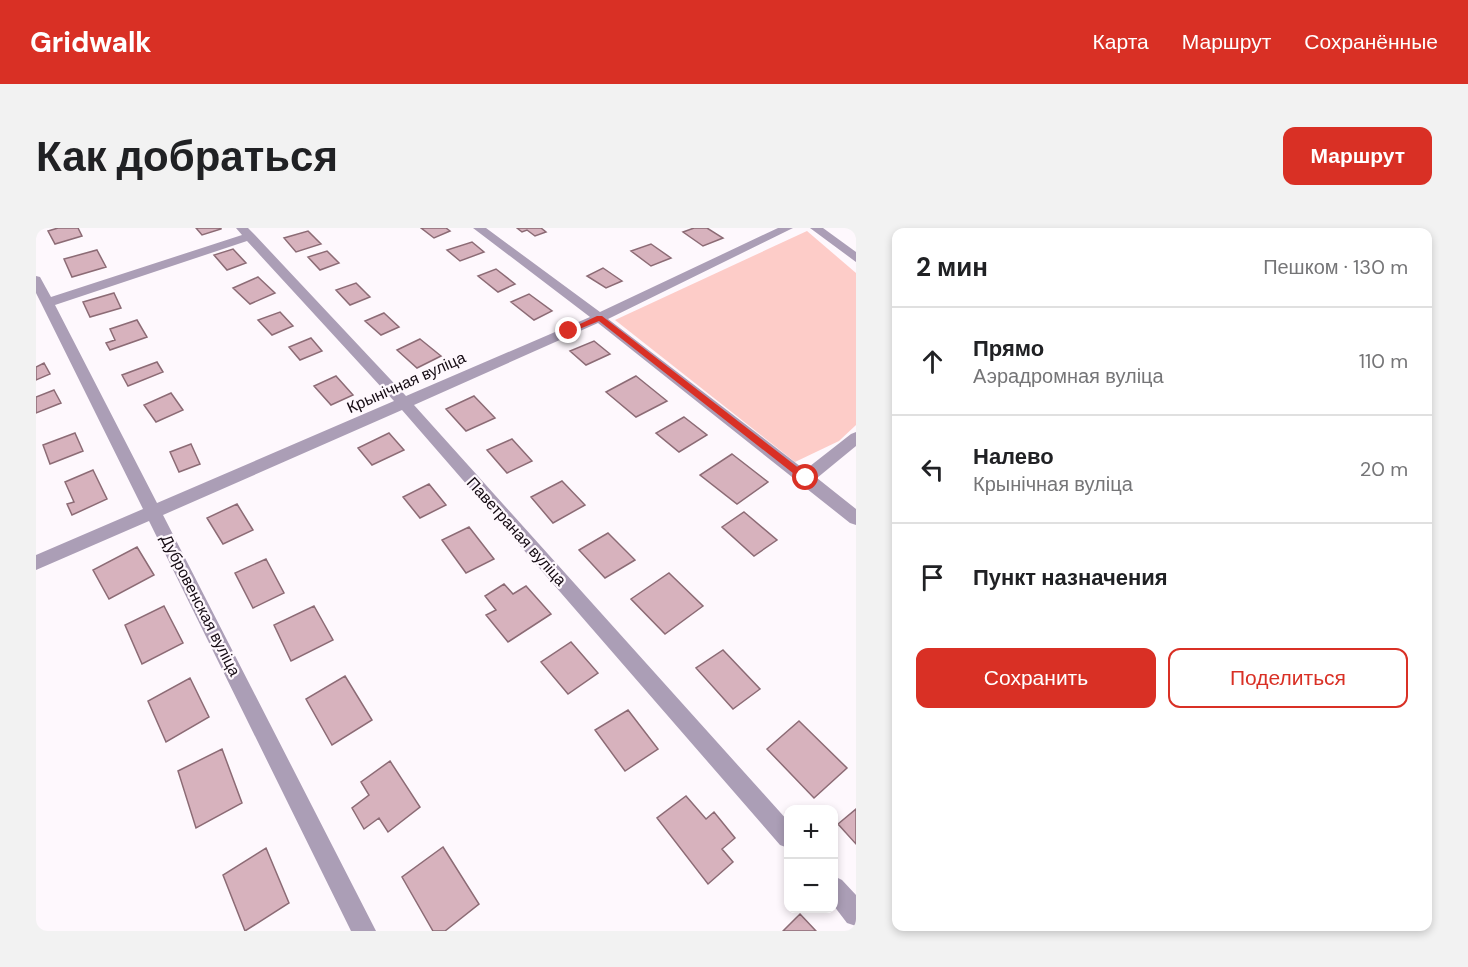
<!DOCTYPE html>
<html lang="ru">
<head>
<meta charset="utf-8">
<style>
  :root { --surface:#fff; --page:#f2f2f2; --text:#202124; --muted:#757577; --line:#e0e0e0; --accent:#d93025 }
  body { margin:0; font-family:"DM Sans",sans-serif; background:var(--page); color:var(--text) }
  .controls { position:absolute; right:18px; bottom:18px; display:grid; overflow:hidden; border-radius:12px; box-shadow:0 3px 9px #0003 }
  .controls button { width:54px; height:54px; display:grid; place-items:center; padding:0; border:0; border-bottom:2px solid var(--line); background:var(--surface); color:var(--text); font:30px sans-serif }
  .stop { position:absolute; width:18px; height:18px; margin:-14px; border:4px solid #d93025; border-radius:50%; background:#fff }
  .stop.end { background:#d93025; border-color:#fff; box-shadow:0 2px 6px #0008 }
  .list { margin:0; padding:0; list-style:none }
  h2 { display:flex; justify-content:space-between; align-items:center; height:78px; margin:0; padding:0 24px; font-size:26px }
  h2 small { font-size:20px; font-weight:400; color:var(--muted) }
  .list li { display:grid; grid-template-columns:39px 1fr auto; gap:18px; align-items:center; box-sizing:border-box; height:108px; padding:0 24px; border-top:2px solid var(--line) }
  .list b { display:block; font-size:22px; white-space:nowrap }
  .list p { margin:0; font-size:20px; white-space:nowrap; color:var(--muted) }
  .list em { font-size:20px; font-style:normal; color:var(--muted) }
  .actions { display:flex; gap:12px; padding:18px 24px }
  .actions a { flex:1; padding:14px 0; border:2px solid var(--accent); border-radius:12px; text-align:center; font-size:21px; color:var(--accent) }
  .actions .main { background:var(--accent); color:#fff }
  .icon { flex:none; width:33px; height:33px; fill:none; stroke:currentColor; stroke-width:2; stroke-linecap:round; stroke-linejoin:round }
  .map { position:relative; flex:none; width:820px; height:703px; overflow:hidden; border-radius:12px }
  header { display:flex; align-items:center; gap:36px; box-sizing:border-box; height:84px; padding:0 30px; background:var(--accent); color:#fff }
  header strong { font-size:28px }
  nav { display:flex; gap:33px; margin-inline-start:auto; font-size:21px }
  .intro { display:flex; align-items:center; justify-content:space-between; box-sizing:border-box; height:144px; padding:0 36px }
  h1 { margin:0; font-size:42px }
  .button { padding:15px 27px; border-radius:12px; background:var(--accent); color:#fff; font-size:21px; font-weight:700 }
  main { display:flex; gap:36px; padding:0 36px }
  aside { flex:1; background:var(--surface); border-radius:12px; box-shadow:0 3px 9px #0003 }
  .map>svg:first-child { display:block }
  .green { fill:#fdccc8 }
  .building { fill:#d7b2bd; stroke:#8c6b75; stroke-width:1.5 }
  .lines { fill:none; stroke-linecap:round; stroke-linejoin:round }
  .minor { fill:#ab9eb6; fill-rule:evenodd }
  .route { fill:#d93025 }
  .labels { text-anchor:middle; stroke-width:4.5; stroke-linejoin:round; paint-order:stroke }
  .street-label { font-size:16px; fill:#150b13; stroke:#fef8fd }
</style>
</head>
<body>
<header>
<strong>Gridwalk</strong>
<nav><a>Карта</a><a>Маршрут</a><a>Сохранённые</a></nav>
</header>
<div class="intro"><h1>Как добраться</h1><a class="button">Маршрут</a></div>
<main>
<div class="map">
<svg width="820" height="703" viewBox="0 0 820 703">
  <rect width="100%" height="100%" fill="#fef8fd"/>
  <path class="green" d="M771 3 820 45V197L803 213 759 234 579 92Z"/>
  <path class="building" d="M22 0H42L46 8 19 16 12 3Z
    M160 0H185V1L166 7Z
    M385 0H410L414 3 398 10Z
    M481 0H505L510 4 499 8 491 2 486 4Z
    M658 0H671L687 10 667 18 647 4Z
    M272 3 285 16 260 24 248 10Z
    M436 14 448 24 424 33 411 22Z
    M615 16 635 30 615 38 595 23Z
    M197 21 210 35 191 42 178 27Z
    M61 22 70 39 36 49 28 31Z
    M291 23 303 35 284 42 272 29Z
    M567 40 586 53 570 60 551 48Z
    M460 41 479 56 462 64 442 48Z
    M222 49 239 65 214 76 197 60Z
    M320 55 334 69 314 77 300 62Z
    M78 65 85 80 54 89 47 74Z
    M493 66 516 83 498 92 475 74Z
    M244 84 257 98 236 107 222 92Z
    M348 85 363 99 345 107 329 93Z
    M101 92 111 109 74 122 70 115 79 112 74 101Z
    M275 110 286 123 264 132 253 119Z
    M384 111 405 128 381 140 361 122Z
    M558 113 574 126 550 137 534 123Z
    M121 134 127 144 92 158 86 147Z
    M8 135 14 146 0 152V139Z
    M300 148 317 167 295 177 278 158Z
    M600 148 631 173 600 189 570 164Z
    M18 162 25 175 0 185V169Z
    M135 165 147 182 120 194 108 177Z
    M438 168 459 190 430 203 410 181Z
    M648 189 671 207 643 224 620 205Z
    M39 205 47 223 14 236 7 217Z
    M353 205 368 222 336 237 322 220Z
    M476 211 496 233 471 245 451 222Z
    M155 216 164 236 143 244 134 224Z
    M696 226 732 254 701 276 664 247Z
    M57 242 71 271 36 287 31 276 38 274 29 254Z
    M526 253 549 277 517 295 495 269Z
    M393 256 410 277 384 290 367 269Z
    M201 276 217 302 187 316 171 290Z
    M708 284 741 312 718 328 686 299Z
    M433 299 458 331 430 345 406 312Z
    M572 305 599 332 569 350 543 322Z
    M101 319 118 347 73 371 57 342Z
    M230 331 248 365 217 380 199 345Z
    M633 345 667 378 629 406 595 371Z
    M468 356 477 366 490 358 515 386 472 414 450 387 460 382 449 368Z
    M128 378 147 415 106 436 89 397Z
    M278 378 297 412 255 433 238 397Z
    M535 414 562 445 532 466 505 434Z
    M687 422 724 461 697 481 660 440Z
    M309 448 336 492 296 517 270 471Z
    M154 450 173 489 130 514 112 473Z
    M592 482 622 521 589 543 559 502Z
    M763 493 811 540 778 570 731 521Z
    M186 521 206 575 160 600 142 543Z
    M354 533 384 579 352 604 343 590 328 601 316 580 333 567 325 554Z
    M650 568 670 591 678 584 699 610 686 621 697 634 672 656 621 590Z
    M820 581V616L802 596Z
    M407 619 443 676 409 703H397L366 649Z
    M230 620 253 675 209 703 187 647Z
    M764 686 780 703H747Z"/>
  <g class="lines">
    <path class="minor" d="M200 0H212L218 6 370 168 554 89 437 0H450L564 84 742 0H757L572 91 769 242 815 206 820 204V218L781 250 820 281V297L814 295 562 95 378 177 752 593V620L744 617 366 182 127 287 340 703H315L113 293 0 342V327L107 281 5 75 0 65V48L4 49 15 69 206 7ZM211 13 358 173 121 275 19 77Z
      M774 0H787L820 24V34Z
      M798 648 806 652 820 667V698L811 695 798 678Z"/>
  </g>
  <path class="route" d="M561 88H566L773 248V253H767L563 93 536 104 529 103Z"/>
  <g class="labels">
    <g class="street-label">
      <text transform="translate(370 154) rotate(-24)" y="6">Крынічная вуліца</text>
      <text transform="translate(481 303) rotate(48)" y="6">Паветраная вуліца</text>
      <text transform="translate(165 377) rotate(63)" y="6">Дубровенская вуліца</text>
    </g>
  </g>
</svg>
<div class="controls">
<button>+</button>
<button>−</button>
</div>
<div class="stop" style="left:770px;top:250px"></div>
<div class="stop end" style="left:533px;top:103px"></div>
</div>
<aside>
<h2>2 мин<small>Пешком · 130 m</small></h2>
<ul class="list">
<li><svg class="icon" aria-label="ahead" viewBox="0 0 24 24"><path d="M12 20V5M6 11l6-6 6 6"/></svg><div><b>Прямо</b><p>Аэрадромная вуліца</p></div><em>110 m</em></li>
<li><svg class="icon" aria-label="left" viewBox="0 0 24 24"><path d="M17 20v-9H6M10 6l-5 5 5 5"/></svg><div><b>Налево</b><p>Крынічная вуліца</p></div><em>20 m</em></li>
<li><svg class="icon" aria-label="arrive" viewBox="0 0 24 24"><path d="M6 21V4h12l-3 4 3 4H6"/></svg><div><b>Пункт назначения</b></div></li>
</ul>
<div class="actions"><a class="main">Сохранить</a><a>Поделиться</a></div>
</aside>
</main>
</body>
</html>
